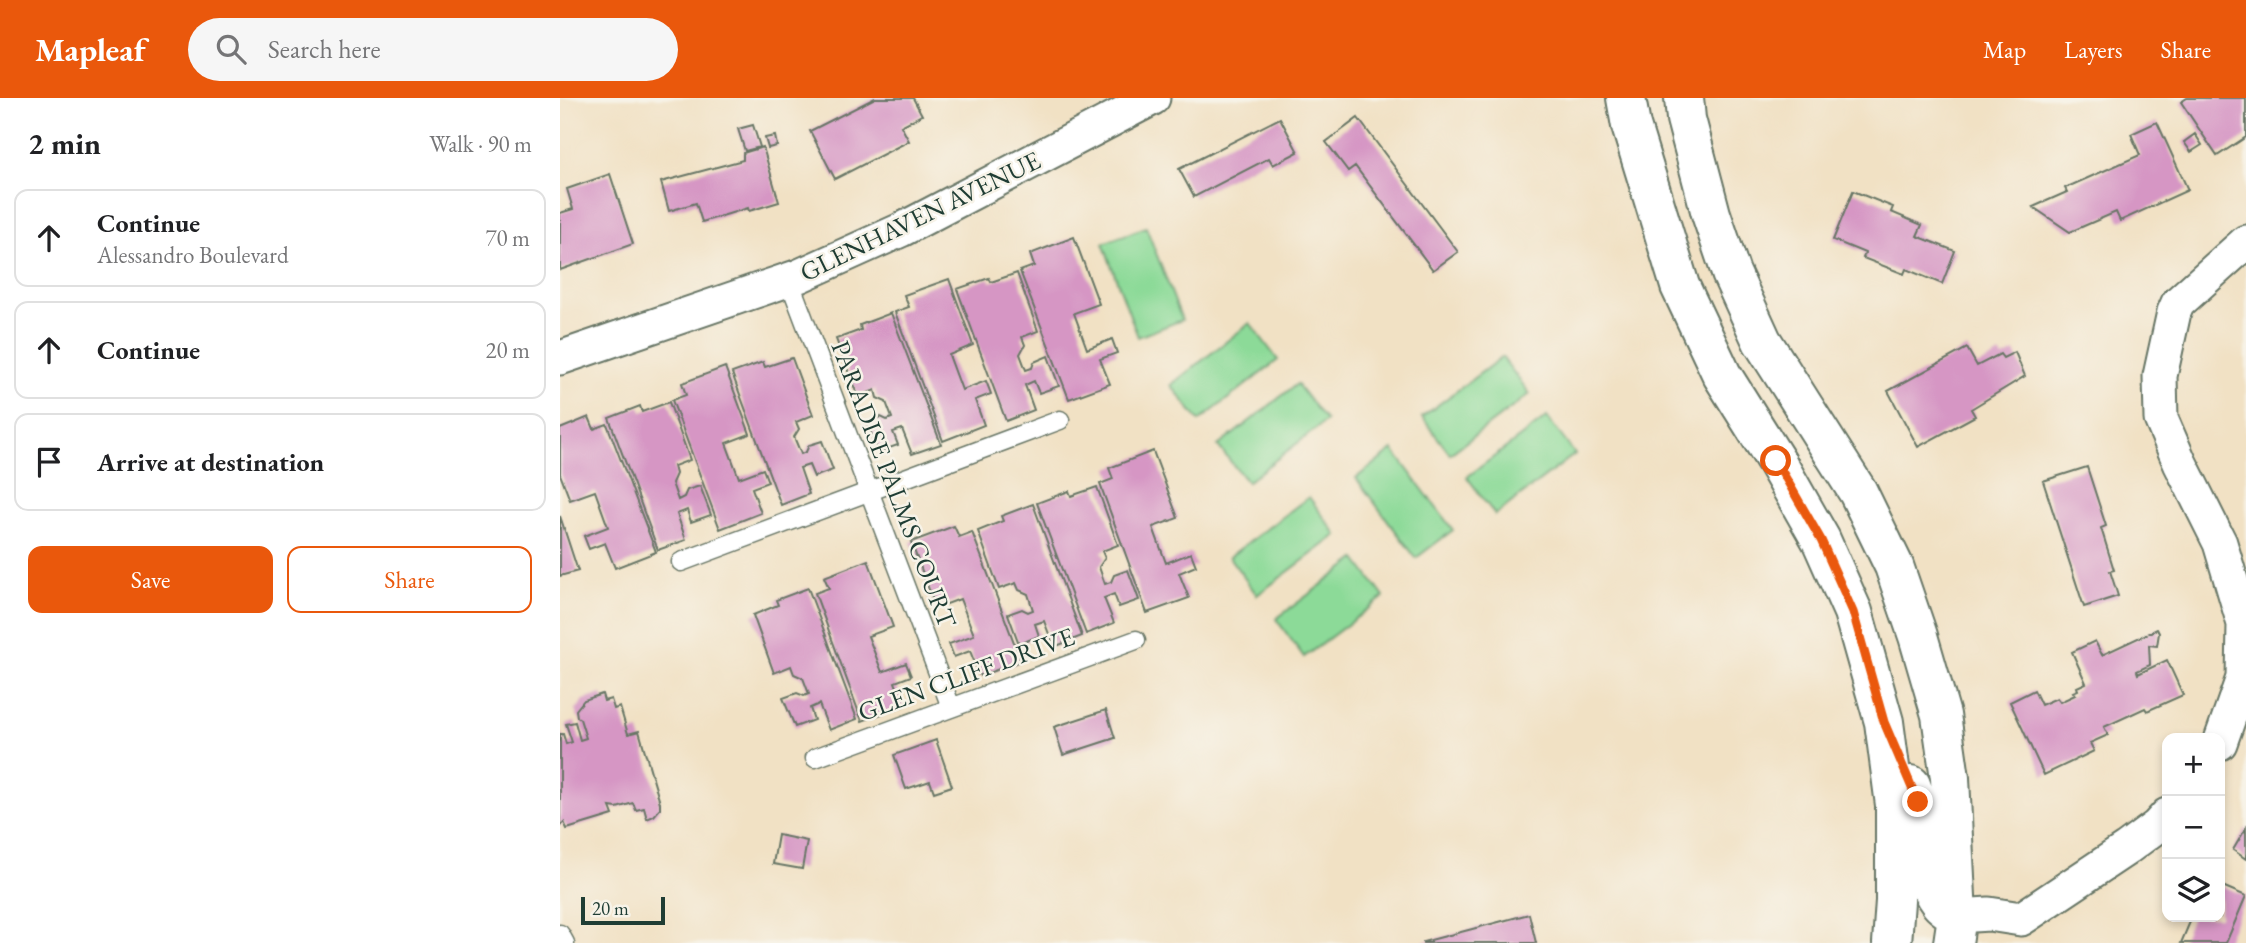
<!DOCTYPE html>
<html lang="en">
<head>
<meta charset="utf-8">
<style>
  :root { --surface:#fff; --page:#f6f6f6; --text:#202124; --muted:#757577; --line:#e0e0e0; --accent:#ea580c }
  body { margin:0; font-family:"EB Garamond",serif; background:var(--page); color:var(--text) }
  .controls { position:absolute; right:21px; bottom:21px; display:grid; overflow:hidden; border-radius:14px; box-shadow:0 4px 10px #0003 }
  .controls button { width:63px; height:63px; display:grid; place-items:center; padding:0; border:0; border-bottom:2px solid var(--line); background:var(--surface); color:var(--text); font:35px sans-serif }
  .scale { position:absolute; left:21px; bottom:18px; width:84px; box-sizing:border-box; padding-left:7px; border:4px solid #1f3d34; border-top:0; font-size:19px; line-height:24px; white-space:nowrap; color:#1f3d34; -webkit-text-stroke:5px #f7f3e8; paint-order:stroke }
  .stop { position:absolute; width:21px; height:21px; margin:-16px; border:5px solid #ea580c; border-radius:50%; background:#fff }
  .stop.end { background:#ea580c; border-color:#fff; box-shadow:0 2px 7px #0008 }
  .list { margin:0; padding:0; list-style:none }
  h2 { display:flex; justify-content:space-between; align-items:center; height:91px; margin:0; padding:0 28px; font-size:30px }
  h2 small { font-size:23px; font-weight:400; color:var(--muted) }
  .list li { display:grid; grid-template-columns:46px 1fr auto; gap:21px; align-items:center; box-sizing:border-box; height:98px; margin:0 14px 14px; padding:0 14px; border:2px solid var(--line); border-radius:14px }
  .list b { display:block; font-size:26px; white-space:nowrap }
  .list p { margin:0; font-size:23px; white-space:nowrap; color:var(--muted) }
  .list em { font-size:23px; font-style:normal; color:var(--muted) }
  .actions { display:flex; gap:14px; padding:21px 28px }
  .actions a { flex:1; padding:16px 0; border:2px solid var(--accent); border-radius:14px; text-align:center; font-size:24px; color:var(--accent) }
  .actions .main { background:var(--accent); color:#fff }
  .icon { flex:none; width:38px; height:38px; fill:none; stroke:currentColor; stroke-width:2; stroke-linecap:round; stroke-linejoin:round }
  .map { position:relative; flex:none; width:1686px; height:845px; overflow:hidden }
  header { display:flex; align-items:center; gap:42px; box-sizing:border-box; height:98px; padding:0 35px; background:var(--accent); color:#fff }
  header strong { font-size:33px }
  nav { display:flex; gap:38px; margin-inline-start:auto; font-size:24px }
  .search { width:490px; height:63px; background:var(--page); display:flex; align-items:center; gap:18px; box-sizing:border-box; padding:0 24px; border-radius:38px; color:var(--muted); font-size:26px }
  main { display:flex }
  aside { flex:1; background:var(--surface) }
  .map>svg:first-child { display:block }
  .pitch { fill:#8cda98; stroke:#568c66; stroke-width:2 }
  .building { fill:#d696c4 }
  .lines { fill:none; stroke-linecap:round; stroke-linejoin:round }
  .service-casing { stroke:#687666; stroke-width:21 }
  .minor-casing { stroke:#687666; stroke-width:37 }
  .primary-casing { stroke:#687666; stroke-width:42 }
  .service { stroke:#fff; stroke-width:18 }
  .minor { stroke:#fff; stroke-width:33 }
  .primary { stroke:#fff; stroke-width:38 }
  .route { stroke:#ea580c; stroke-width:9 }
  .labels { text-anchor:middle; stroke-width:5; stroke-linejoin:round; paint-order:stroke }
  .street-label { font-size:26px; fill:#1f3d34; stroke:#f7f3e8 }
</style>
</head>
<body>
<header>
<strong>Mapleaf</strong>
<div class="search"><svg class="icon" aria-label="search" viewBox="0 0 24 24"><circle cx="10" cy="10" r="6"/><path d="M15 15l6 6"/></svg>Search here</div>
<nav><a>Map</a><a>Layers</a><a>Share</a></nav>
</header>
<main>
<aside>
<h2>2 min<small>Walk · 90 m</small></h2>
<ul class="list">
<li><svg class="icon" aria-label="ahead" viewBox="0 0 24 24"><path d="M12 20V5M6 11l6-6 6 6"/></svg><div><b>Continue</b><p>Alessandro Boulevard</p></div><em>70 m</em></li>
<li><svg class="icon" aria-label="ahead" viewBox="0 0 24 24"><path d="M12 20V5M6 11l6-6 6 6"/></svg><div><b>Continue</b></div><em>20 m</em></li>
<li><svg class="icon" aria-label="arrive" viewBox="0 0 24 24"><path d="M6 21V4h12l-3 4 3 4H6"/></svg><div><b>Arrive at destination</b></div></li>
</ul>
<div class="actions"><a class="main">Save</a><a>Share</a></div>
</aside>
<div class="map">
<svg width="1686" height="845" viewBox="0 0 1686 845">
  <rect width="100%" height="100%" fill="#f7f3e8"/>
  <filter id="ink" filterUnits="userSpaceOnUse"><feTurbulence type="fractalNoise" baseFrequency=".0143" numOctaves="2"/><feDisplacementMap in="SourceGraphic" scale="14" xChannelSelector="R" yChannelSelector="G"/><feConvolveMatrix kernelMatrix="1 2 1 2 8 2 1 2 1" color-interpolation-filters="sRGB"/></filter>
  <filter id="wash" filterUnits="userSpaceOnUse"><feTurbulence type="fractalNoise" baseFrequency=".00686" numOctaves="4" result="noise"/><feDisplacementMap in="SourceGraphic" scale="28" xChannelSelector="R" yChannelSelector="G"/><feGaussianBlur stdDeviation="1.57" result="paint"/><feColorMatrix in="noise" values="0 0 0 0 0 0 0 0 0 0 0 0 0 0 0 0 0 1.4 0 .05"/><feComposite in="paint" operator="in"/></filter>
  <g filter="url(#wash)">
    <rect width="100%" height="100%" fill="#f1e1c4"/>
    <path class="pitch" d="M586 129 622 222 578 239 543 145Z
      M690 225 718 262 639 323 611 287Z
      M942 259 970 296 890 356 862 319Z
      M737 286 766 323 687 384 658 348Z
      M987 319 1015 356 935 417 907 379Z
      M833 352 893 432 856 460 796 380Z
      M749 399 777 437 697 497 669 459Z
      M796 461 824 499 744 559 716 521Z"/>
    <g id="blocks">
      <path class="building" d="M315 0H353L362 17 341 28 349 43 275 81 250 33Z
        M1627 0H1686V39L1657 58 1621 4Z
        M720 20 738 54 713 67 709 60 634 99 619 71Z
        M798 20 898 154 873 172 795 68 788 73 766 44Z
        M1597 24 1628 92 1560 123 1556 114 1510 134 1473 109 1507 94 1505 90 1580 57 1571 36Z
        M193 27 200 49 185 53 178 31Z
        M1635 36 1642 47 1631 54 1624 44Z
        M215 38 217 48 208 50 205 40Z
        M203 49 219 104 189 113 188 110 142 124 136 105 109 113 101 84 183 62V55Z
        M50 76 73 146 0 172V115L13 111 7 91Z
        M1293 93 1333 109 1331 114 1362 127 1357 138 1395 153 1382 186 1346 171 1344 176 1303 160 1305 155 1273 142Z
        M514 139 539 206 514 215 527 251 552 241 557 255 540 261 550 286 509 301 460 173 474 168 470 156Z
        M457 175 478 233 462 239 465 247 460 256 466 272 472 270 474 264 488 258 499 288 479 295 474 283 465 287 474 312 446 323 397 191 429 180 431 184Z
        M389 181 413 247 389 257 402 292 426 283 431 296 415 302 424 327 383 343 335 214 349 209 344 197Z
        M331 215 381 346 352 356 342 331 333 334 338 347 318 354 307 324 321 319 327 322 332 320 326 304 317 300 315 292 298 299 276 241 301 232 300 227Z
        M1407 250 1417 268 1440 256 1443 260 1455 254 1465 278 1411 311 1415 318 1358 349 1328 293Z
        M232 260 253 317 236 324 239 331 234 339 241 356 246 354 249 347 262 343 273 372 254 379 249 367 240 370 249 396 221 407 172 275 203 264 205 269Z
        M165 269 190 336 166 345 179 380 203 371 208 384 192 390 201 415 160 431 112 302 126 297 122 285Z
        M109 304 130 362 114 368 116 376 112 385 118 402 124 399 127 392 140 388 151 417 131 424 127 412 117 416 126 442 98 452 49 320 80 308 82 314Z
        M29 319 34 331 47 326 96 454 55 470 45 445 29 451 24 438 48 429 35 393 10 402 0 376V331Z
        M593 353 618 420 593 429 606 465 631 455 636 468 619 475 629 500 587 515 540 386 553 381 549 370Z
        M1527 369 1546 428 1541 430 1554 472 1550 473 1558 498 1524 509 1483 383Z
        M537 389 558 447 542 453 545 460 539 469 545 486 551 484 554 477 568 472 579 502 559 509 554 496 544 500 554 525 526 536 477 405 509 393 511 398Z
        M473 406 522 538 494 549 484 523 475 526 479 538 459 546 448 516 462 511 468 514 473 512 468 496 459 492 456 485 439 491 418 433 443 423 441 418Z
        M0 418 18 473 0 478Z
        M394 428 399 439 412 434 461 563 420 578 410 553 394 559 389 546 414 537 400 501 376 510 351 444Z
        M308 462 333 529 308 538 322 574 346 565 351 578 335 584 344 608 302 623 255 495 269 490 264 479Z
        M248 490 297 621 269 632 259 606 250 610 254 622 235 629 223 600 237 595 244 598 249 596 243 580 234 576 231 568 214 575 193 517 218 507 216 502Z
        M1597 531 1599 535 1597 548 1589 547 1590 567 1577 573 1578 576 1607 562 1623 597 1587 613 1585 610 1544 629 1548 637 1530 645 1534 653 1484 677 1450 604 1474 592 1481 607 1497 600 1500 604 1515 597 1513 594 1518 592 1517 589 1526 585 1512 554 1535 543 1542 557Z
        M42 596 44 603 51 601 54 611 60 609 68 636 79 633 100 705V711L94 718 87 721 84 710 76 712 73 705 57 710 50 709 53 717 7 731 4 724 0 728V636H3L6 646 12 644 6 626 15 624 20 642 26 640 20 621 17 619 16 612 24 602Z
        M546 612 555 640 503 657 494 629Z
        M376 642 392 688 374 694 370 683 346 691 334 657Z
        M1686 730V761L1673 752Z
        M218 737 247 743 242 771 213 766Z
        M1660 787 1686 798 1666 845H1621L1632 819H1660Z
        M969 816 976 845H863V844Z"/>
    </g>
  </g>
  <g filter="url(#ink)">
    <use href="#blocks" fill-opacity="0" stroke="#687666" stroke-width="2"/>
    <g class="lines">
      <g class="service-casing">
        <path id="service" d="M229 182 391 609
          M121 464 500 322
          M255 660 576 542
          M0 836 5 845"/>
      </g>
      <g class="minor-casing">
        <path id="minor" d="M0 260 239 178 341 132 593 0
          M1660 645 1683 580 1684 526 1660 445 1620 365 1601 321 1600 278 1614 214 1618 205 1686 144
          M1397 818 1429 816 1461 821 1566 751 1597 728 1607 717"/>
      </g>
      <g class="primary-casing">
        <path id="primary" d="M1066 0 1071 28 1120 188 1162 277 1216 363 1261 442 1293 514 1324 624 1335 707V803L1332 845
          M1124 0 1126 21 1151 116 1171 175 1202 243 1298 394 1334 468 1358 538 1381 617 1390 680 1397 818 1393 845
          M1351 687C1366 724 1354 772 1380 805 1384 810 1392 814 1397 818"/>
      </g>
      <use href="#service" class="service"/>
      <use href="#minor" class="minor"/>
      <use href="#primary" class="primary"/>
    </g>
  </g>
  <g class="lines" filter="url(#ink)">
    <path class="route" d="M1216 363 1261 442 1293 514 1324 624 1358 704"/>
  </g>
  <g class="labels">
    <g class="street-label">
      <text transform="translate(360 118) rotate(-26)" y="9">GLENHAVEN AVENUE</text>
      <text transform="translate(334 386) rotate(69)" y="9">PARADISE PALMS COURT</text>
      <text transform="translate(406 576) rotate(-20)" y="9">GLEN CLIFF DRIVE</text>
    </g>
  </g>
</svg>
<div class="controls">
<button>+</button>
<button>−</button>
<button><svg class="icon" aria-label="layers" viewBox="0 0 24 24"><path d="M12 4l9 5-9 5-9-5zM3 14l9 5 9-5"/></svg></button>
</div>
<div class="scale">20 m</div>
<div class="stop" style="left:1216px;top:363px"></div>
<div class="stop end" style="left:1358px;top:704px"></div>
</div>
</main>
</body>
</html>
